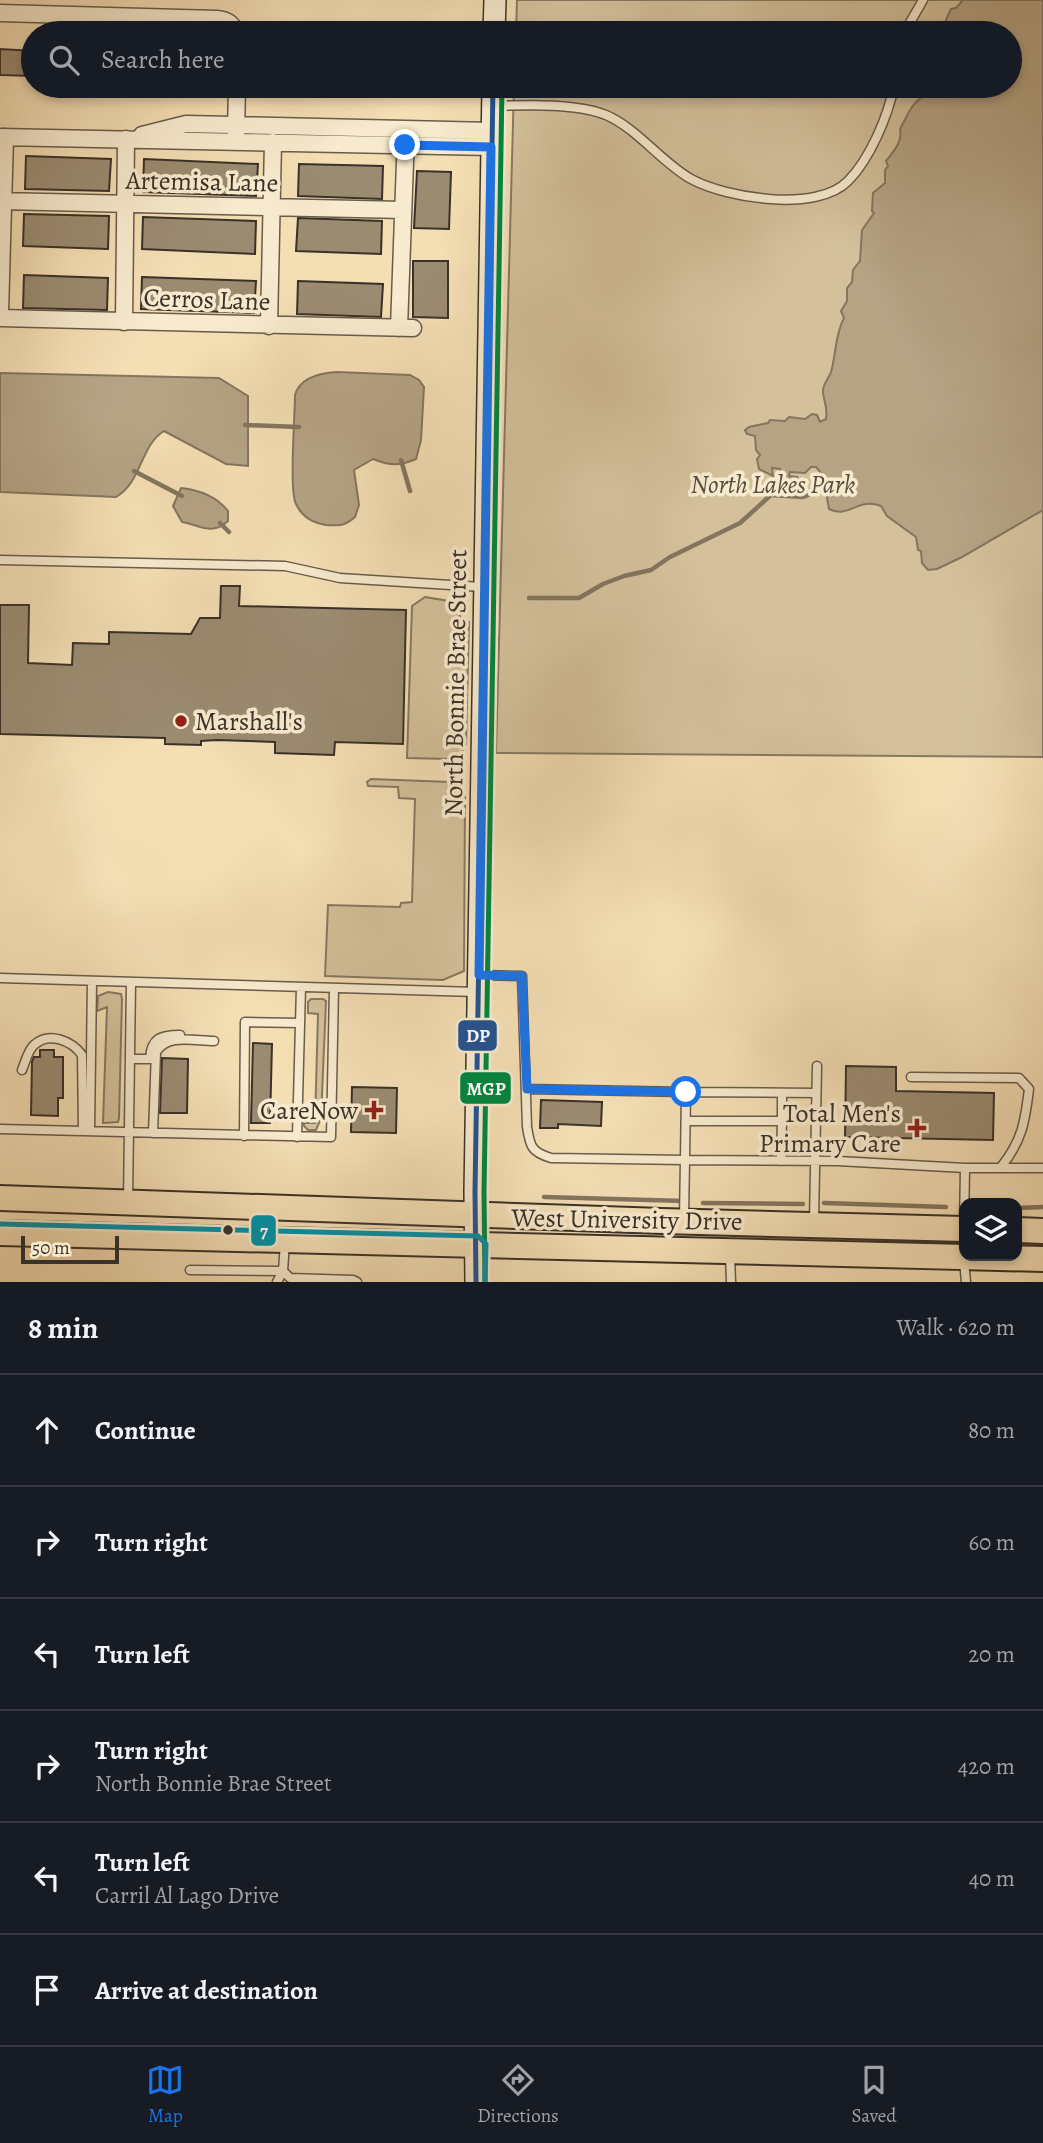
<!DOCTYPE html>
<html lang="en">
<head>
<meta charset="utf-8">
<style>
  :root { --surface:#171b24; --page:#242831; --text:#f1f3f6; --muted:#9ea1a6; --line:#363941; --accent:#1a73e8 }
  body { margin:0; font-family:Alegreya,serif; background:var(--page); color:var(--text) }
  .controls { position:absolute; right:21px; bottom:21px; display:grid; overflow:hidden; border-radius:14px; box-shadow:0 4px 10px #0003 }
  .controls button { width:63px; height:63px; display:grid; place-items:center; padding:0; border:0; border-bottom:2px solid var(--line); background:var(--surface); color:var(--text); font:35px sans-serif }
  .scale { position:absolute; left:21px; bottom:18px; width:98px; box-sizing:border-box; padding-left:7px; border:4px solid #3a3128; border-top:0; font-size:19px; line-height:24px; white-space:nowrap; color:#3a3128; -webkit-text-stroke:5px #f8eace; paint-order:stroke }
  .stop { position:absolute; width:21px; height:21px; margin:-16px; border:5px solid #1a73e8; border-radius:50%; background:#fff }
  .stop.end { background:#1a73e8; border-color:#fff; box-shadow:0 2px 7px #0008 }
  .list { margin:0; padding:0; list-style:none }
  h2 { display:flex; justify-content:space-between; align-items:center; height:91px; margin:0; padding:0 28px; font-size:30px }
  h2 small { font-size:23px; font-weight:400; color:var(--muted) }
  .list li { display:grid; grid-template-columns:46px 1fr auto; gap:21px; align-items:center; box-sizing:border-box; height:112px; padding:0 28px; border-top:2px solid var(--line) }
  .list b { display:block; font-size:26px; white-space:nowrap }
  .list p { margin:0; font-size:23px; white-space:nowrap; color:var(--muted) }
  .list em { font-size:23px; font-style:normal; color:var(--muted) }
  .icon { flex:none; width:38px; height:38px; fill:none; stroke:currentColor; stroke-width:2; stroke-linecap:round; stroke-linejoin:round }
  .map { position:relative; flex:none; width:1043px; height:1282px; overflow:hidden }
  .search { position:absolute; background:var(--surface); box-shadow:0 4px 10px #0003; left:21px; right:21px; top:21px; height:77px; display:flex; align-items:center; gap:18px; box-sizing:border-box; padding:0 24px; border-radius:38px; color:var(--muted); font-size:26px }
  .sheet { height:763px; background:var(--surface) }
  nav { display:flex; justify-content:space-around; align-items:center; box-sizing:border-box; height:98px; border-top:2px solid var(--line); background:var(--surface); font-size:19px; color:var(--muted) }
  nav a { display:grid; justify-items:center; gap:4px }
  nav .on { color:var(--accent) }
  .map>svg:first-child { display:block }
  .green { fill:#d4c19c; stroke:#877962; stroke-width:2 }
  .water { fill:#b5a384; stroke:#84755f; stroke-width:2 }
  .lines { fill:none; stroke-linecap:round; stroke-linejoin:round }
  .stream { stroke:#84755f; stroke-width:4.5 }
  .building { fill:#9b8b71; stroke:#3a3128; stroke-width:2 }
  .lane-casing { stroke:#685c4b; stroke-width:11 }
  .street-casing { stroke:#685c4b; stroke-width:19 }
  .secondary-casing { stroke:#3a3128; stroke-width:24 }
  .primary-casing { stroke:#3a3128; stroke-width:28 }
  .lane { stroke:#f8eace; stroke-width:8 }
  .street { stroke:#f8eace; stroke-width:16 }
  .secondary { stroke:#f8eace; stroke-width:21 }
  .primary { stroke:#f4deb4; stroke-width:24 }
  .bus-1-casing { stroke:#f8eace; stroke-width:10 }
  .bus-2-casing { stroke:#f8eace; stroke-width:10 }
  .bus-3-casing { stroke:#f8eace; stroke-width:10 }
  .bus-1 { stroke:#24538f; stroke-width:5 }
  .bus-2 { stroke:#00853e; stroke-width:5 }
  .bus-3 { stroke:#0092a9; stroke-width:5 }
  .route { stroke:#1a73e8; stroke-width:9 }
  .poi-dot { fill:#8f2418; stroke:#f8eace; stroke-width:2.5 }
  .bus-dot { fill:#3a3128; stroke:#f8eace; stroke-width:2.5 }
  .labels { text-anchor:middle; stroke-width:7; stroke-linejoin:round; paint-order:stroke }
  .street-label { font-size:26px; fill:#3a3128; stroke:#f8eace }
  .park-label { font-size:26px; font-style:italic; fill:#594e3f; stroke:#f8eace }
  .poi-label { font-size:26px; fill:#3a3128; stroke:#f8eace; text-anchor:end }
  .line-badge { stroke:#f8eace; stroke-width:2.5 }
  .badge-label { font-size:19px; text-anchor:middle; font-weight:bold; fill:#fff }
</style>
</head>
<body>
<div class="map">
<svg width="1043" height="1282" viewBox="0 0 1043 1282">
  <rect width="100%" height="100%" fill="#f4deb4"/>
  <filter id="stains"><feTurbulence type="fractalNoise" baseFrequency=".00286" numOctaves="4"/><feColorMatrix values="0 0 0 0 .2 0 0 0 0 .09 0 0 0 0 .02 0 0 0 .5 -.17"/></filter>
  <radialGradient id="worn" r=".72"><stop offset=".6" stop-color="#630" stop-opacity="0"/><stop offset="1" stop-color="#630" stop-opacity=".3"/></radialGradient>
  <path class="green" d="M517 0H1043V757L496 753 514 86H1010V33H516Z
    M425 597 449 601 460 614V622H469L466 744 460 757 449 759 407 758 412 606Z
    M371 779 451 782 460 788 465 797 464 971 443 980 325 976 328 905 400 907 401 903 412 902 415 799 399 798 398 787 368 786 367 782Z
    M108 992 121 994 122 999 119 1118 118 1122 103 1123 107 1007 97 1011 98 996Z
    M311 999H323L326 1001 321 1118 316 1130H308L304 1126V1123H315L318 1014 308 1013V1002Z"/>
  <path class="water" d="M963 0H1043V510L962 557 937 569 928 570 922 563 921 551 918 550 916 537 887 516 881 506C858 497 849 519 829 509L826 492H823L824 488 820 485 821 482 824 484 828 482 816 467H811L805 473 790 472 789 476 797 477 799 480 789 485 785 482 784 477H780V469L772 468 773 476 759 469 757 459 760 455 756 450 755 436 747 434 745 430 749 427 768 423 770 420 785 421 789 417 805 419 812 414 817 415 820 422 826 419C828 407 824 403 823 392 822 385 829 378 831 372 836 355 835 334 844 318L841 311 847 301V288L852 282 853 270 860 261 862 230 874 213 872 211 873 193 885 183V170L888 166 886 161C893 152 903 142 900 129 907 117 910 105 922 97L924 86H1010V33H940L951 9 956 8Z
    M337 372 410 375 419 380 424 387 421 440 416 459C400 466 390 466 373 459L354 470 359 505 355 517C345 526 339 526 326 525 312 523 302 517 296 504 289 490 295 416 295 395 300 377 320 373 337 372Z
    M0 373 219 378 248 396V466L226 464 164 431C140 446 142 482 116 497L0 492Z
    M181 488C200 490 216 496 228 511V521C212 536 200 525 182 522L173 506Z"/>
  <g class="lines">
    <path class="stream" d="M245 425 299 427
      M401 460 410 491
      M134 471 182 496
      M220 523 229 532
      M529 598H579L603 584 624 576 651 570 670 557 740 523 771 495 803 497 829 487
      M544 1197 684 1201
      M703 1203 803 1204
      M824 1203 946 1207
      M1017 1208 1043 1207"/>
  </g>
  <path class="building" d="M0 49 33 51V76L0 75Z
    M26 156 111 159 109 191 25 189Z
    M144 159 258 164 256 196 143 192Z
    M299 164 383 166 382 199 298 196Z
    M417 171 451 172 449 229 414 228Z
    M24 214 109 216 108 249 23 246Z
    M143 217 256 221 255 254 142 249Z
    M298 218 382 221 381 254 296 251Z
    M413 261H448V318L413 317Z
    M24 275 108 278 107 310 23 308Z
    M142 277 256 281 254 313 141 309Z
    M298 281 383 284 381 317 297 314Z
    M221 586H240L239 606 406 610 403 744 335 742 334 755 275 753V742L217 740 201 741V745L165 744V738L0 734V605H29L28 663 72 665 73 643 109 644V632L191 634 200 618H220Z
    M253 1043 272 1044 270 1123H251Z
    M40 1050H54V1057H63V1098H58V1116L31 1115 32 1062 34 1057H40Z
    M162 1058 188 1059 187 1113H160Z
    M846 1066 896 1067V1091L994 1093 993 1140 845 1137Z
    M352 1087 397 1088 396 1133 351 1132Z
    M541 1100 602 1102 601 1126 558 1124V1128H540Z"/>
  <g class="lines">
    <g class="lane-casing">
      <path id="lane" d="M904 33 923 0
        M495 106C527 105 576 103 606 115 638 129 661 162 691 179 726 198 817 213 848 181 870 159 888 116 894 86
        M0 560 285 566 340 578 482 587
        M479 975 522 976 527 1127C530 1146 531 1152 551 1158L685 1160 684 1218
        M0 978 476 992
        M130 1059H150C151 1038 161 1035 180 1035
        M22 1070C25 1063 28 1050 34 1045 49 1031 72 1041 82 1055L83 1131
        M911 1077 1019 1078 1029 1089C1025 1122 1022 1141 1001 1167
        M527 1089 686 1092 685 1160 838 1161 965 1168H1043
        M686 1092 816 1093
        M686 1121H782V1093
        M0 1129 331 1137 334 988
        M90 1131 92 981
        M153 1133 156 1052C167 1033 195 1041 214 1041
        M244 1136 245 1022 300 1023
        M297 1137 301 987
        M781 1161 782 1121
        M128 1200 131 982
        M814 1221 817 1066
        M964 1226 965 1168
        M730 1254 731 1282
        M964 1261 966 1282
        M190 1270 283 1271 285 1242
        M277 1282 283 1271 290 1278 353 1280 357 1282"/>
    </g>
    <g class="street-casing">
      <path id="street" d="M0 13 217 19C227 20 232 23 236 33
        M142 135 186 124 492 131
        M236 135 237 86
        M0 137 491 147
        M0 201 403 210
        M0 312 5 137
        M0 318 413 328
        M124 322 126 139
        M269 326 273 142
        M399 328 406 134"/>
    </g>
    <g class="secondary-casing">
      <path id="secondary" d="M494 33 495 0
        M476 1282 475 1192 493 86"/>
    </g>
    <g class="primary-casing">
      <path id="primary" d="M0 1198 662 1221 964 1229
        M1017 1230 1043 1231
        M0 1233 1043 1259"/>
    </g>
    <use href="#lane" class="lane"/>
    <use href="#street" class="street"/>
    <use href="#secondary" class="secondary"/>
    <use href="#primary" class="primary"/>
    <g class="bus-1-casing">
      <path id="bus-1" d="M476 1282 475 1192 493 86"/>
    </g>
    <g class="bus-2-casing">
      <path id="bus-2" d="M485 1282 484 1192 502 86"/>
    </g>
    <g class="bus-3-casing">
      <path id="bus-3" d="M0 1224 478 1236 486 1244 485 1282"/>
    </g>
    <use href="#bus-1" class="bus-1"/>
    <use href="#bus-2" class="bus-2"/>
    <use href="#bus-3" class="bus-3"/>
  </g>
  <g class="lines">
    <path class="route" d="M405 145 491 147 479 975 522 976 527 1089 686 1092"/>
  </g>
  <g class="poi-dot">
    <circle cx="181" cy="721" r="7"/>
    <path d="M370.5 1099.5h7v7h7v7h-7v7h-7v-7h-7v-7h7z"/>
    <path d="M913.5 1117.5h7v7h7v7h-7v7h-7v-7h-7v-7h7z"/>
  </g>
  <circle class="bus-dot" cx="228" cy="1230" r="6"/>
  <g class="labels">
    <g class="street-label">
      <text transform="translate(202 181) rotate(1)" y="9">Artemisa Lane</text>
      <text transform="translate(207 299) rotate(2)" y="9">Cerros Lane</text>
      <text transform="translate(455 683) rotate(-89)" y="9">North Bonnie Brae Street</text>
      <text transform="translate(627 1219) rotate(1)" y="9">West University Drive</text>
    </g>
    <g class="park-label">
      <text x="773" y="493">North Lakes Park</text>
    </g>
    <g class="poi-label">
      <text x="195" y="730" text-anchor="start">Marshall's</text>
      <text x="358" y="1119">CareNow</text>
      <text x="901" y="1122">Total Men's<tspan x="901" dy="30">Primary Care</tspan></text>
    </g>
  </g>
  <g class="line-badge">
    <rect x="457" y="1019" width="41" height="33" rx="7" fill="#24538f"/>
    <rect x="459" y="1071" width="53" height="34" rx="7" fill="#00853e"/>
    <rect x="250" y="1214" width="27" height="33" rx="7" fill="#0092a9"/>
  </g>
  <g class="badge-label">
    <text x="478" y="1042">DP</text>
    <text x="486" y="1095">MGP</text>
    <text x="264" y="1237">7</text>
  </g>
  <rect width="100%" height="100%" filter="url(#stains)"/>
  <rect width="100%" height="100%" fill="url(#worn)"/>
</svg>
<div class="controls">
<button><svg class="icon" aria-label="layers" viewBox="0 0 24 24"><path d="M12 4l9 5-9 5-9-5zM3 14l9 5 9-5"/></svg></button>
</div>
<div class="scale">50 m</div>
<div class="stop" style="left:686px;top:1092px"></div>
<div class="stop end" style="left:405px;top:145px"></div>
<div class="search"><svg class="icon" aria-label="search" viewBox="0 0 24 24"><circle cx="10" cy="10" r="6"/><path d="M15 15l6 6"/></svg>Search here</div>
</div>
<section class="sheet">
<h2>8 min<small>Walk · 620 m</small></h2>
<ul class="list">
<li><svg class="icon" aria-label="ahead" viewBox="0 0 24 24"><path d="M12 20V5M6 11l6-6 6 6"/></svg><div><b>Continue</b></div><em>80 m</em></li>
<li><svg class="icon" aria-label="right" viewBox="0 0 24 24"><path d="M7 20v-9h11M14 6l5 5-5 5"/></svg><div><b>Turn right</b></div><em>60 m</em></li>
<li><svg class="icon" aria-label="left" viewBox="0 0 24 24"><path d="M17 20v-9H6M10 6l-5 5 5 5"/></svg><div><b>Turn left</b></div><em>20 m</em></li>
<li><svg class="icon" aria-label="right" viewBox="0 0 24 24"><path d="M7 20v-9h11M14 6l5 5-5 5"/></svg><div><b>Turn right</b><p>North Bonnie Brae Street</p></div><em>420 m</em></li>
<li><svg class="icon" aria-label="left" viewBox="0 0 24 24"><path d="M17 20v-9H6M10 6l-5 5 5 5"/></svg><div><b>Turn left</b><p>Carril Al Lago Drive</p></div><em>40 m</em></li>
<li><svg class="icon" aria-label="arrive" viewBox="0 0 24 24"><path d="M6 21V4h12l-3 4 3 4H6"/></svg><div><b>Arrive at destination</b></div></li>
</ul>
</section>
<nav>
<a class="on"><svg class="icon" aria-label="map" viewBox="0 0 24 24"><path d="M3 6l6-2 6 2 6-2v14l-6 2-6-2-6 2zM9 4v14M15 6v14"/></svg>Map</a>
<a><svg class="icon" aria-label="directions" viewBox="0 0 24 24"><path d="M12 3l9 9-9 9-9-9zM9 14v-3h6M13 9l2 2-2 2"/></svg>Directions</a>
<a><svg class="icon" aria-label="saved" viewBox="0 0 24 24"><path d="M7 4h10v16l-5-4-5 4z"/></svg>Saved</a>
</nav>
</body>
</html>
